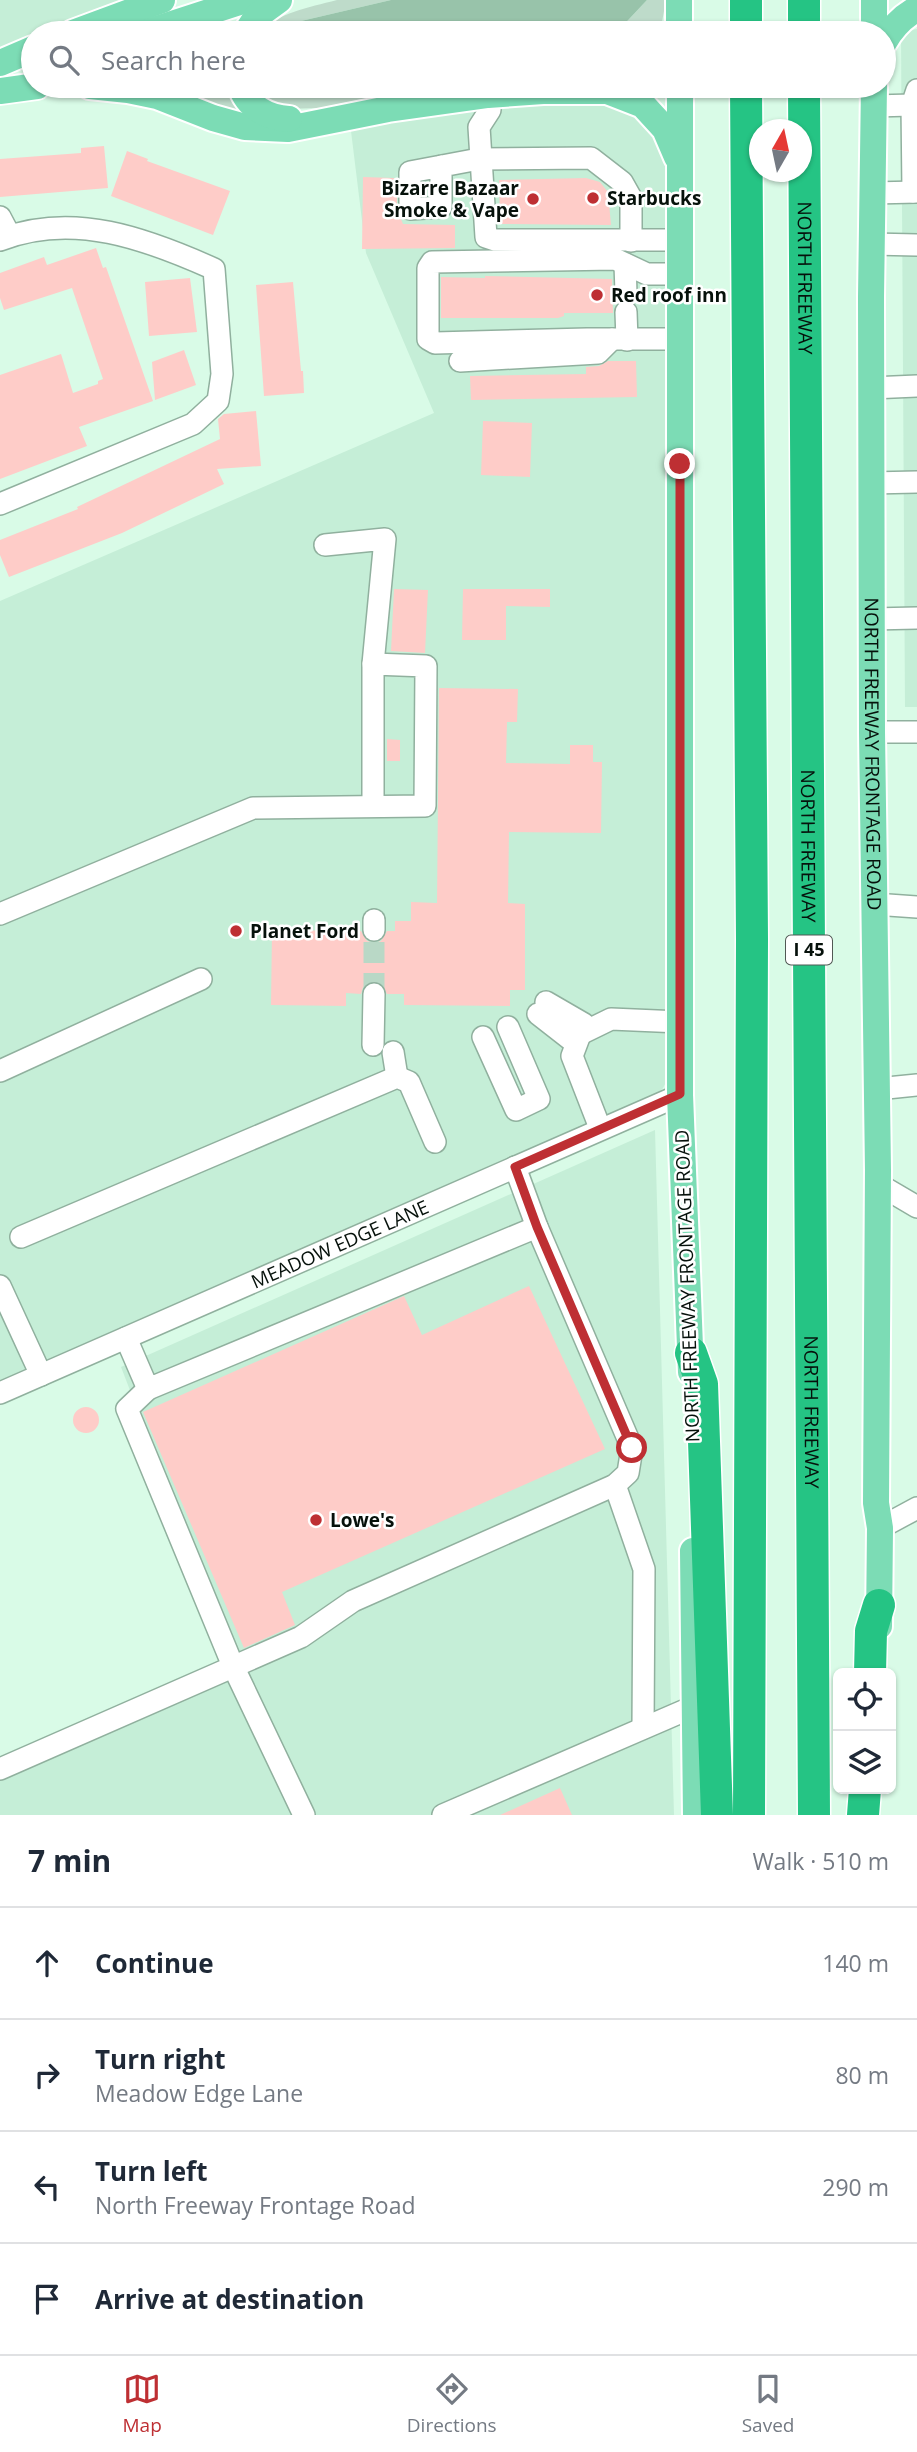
<!DOCTYPE html>
<html lang="en">
<head>
<meta charset="utf-8">
<style>
  :root { --surface:#fff; --page:#f6f6f7; --text:#1f2937; --muted:#747a83; --line:#e0e1e3; --accent:#be2f33 }
  body { margin:0; font-family:"Open Sans",sans-serif; background:var(--page); color:var(--text) }
  .controls { position:absolute; right:21px; bottom:21px; display:grid; overflow:hidden; border-radius:10px; box-shadow:0 2px 5px #0004 }
  .controls button { width:63px; height:63px; display:grid; place-items:center; padding:0; border:0; border-bottom:2px solid var(--line); background:var(--surface); color:var(--text); font:35px sans-serif }
  .compass { position:absolute; left:749px; top:119px; width:63px; height:63px; border-radius:50%; background:var(--surface); box-shadow:0 2px 5px #0004; rotate:9deg }
  .stop { position:absolute; width:21px; height:21px; margin:-16px; border:5px solid #be2f33; border-radius:50%; background:#fff }
  .stop.end { background:#be2f33; border-color:#fff; box-shadow:0 2px 7px #0008 }
  .list { margin:0; padding:0; list-style:none }
  h2 { display:flex; justify-content:space-between; align-items:center; height:91px; margin:0; padding:0 28px; font-size:30px }
  h2 small { font-size:23px; font-weight:400; color:var(--muted) }
  .list li { display:grid; grid-template-columns:46px 1fr auto; gap:21px; align-items:center; box-sizing:border-box; height:112px; padding:0 28px; border-top:2px solid var(--line) }
  .list b { display:block; font-size:26px; white-space:nowrap }
  .list p { margin:0; font-size:23px; white-space:nowrap; color:var(--muted) }
  .list em { font-size:23px; font-style:normal; color:var(--muted) }
  .icon { flex:none; width:38px; height:38px; fill:none; stroke:currentColor; stroke-width:2; stroke-linecap:round; stroke-linejoin:round }
  .map { position:relative; flex:none; width:917px; height:1815px; overflow:hidden }
  .search { position:absolute; background:var(--surface); box-shadow:0 2px 5px #0004; left:21px; right:21px; top:21px; height:77px; display:flex; align-items:center; gap:18px; box-sizing:border-box; padding:0 24px; border-radius:38px; color:var(--muted); font-size:26px }
  .sheet { height:539px; background:var(--surface) }
  nav { display:flex; justify-content:space-around; align-items:center; box-sizing:border-box; height:98px; border-top:2px solid var(--line); background:var(--surface); font-size:19px; color:var(--muted) }
  nav a { display:grid; justify-items:center; gap:4px }
  nav .on { color:var(--accent) }
  .map>svg:first-child { display:block }
  .built { fill:#c5eed7 }
  .green { fill:#bedbca }
  .forest { fill:#98c3aa }
  .building { fill:#feccc8 }
  .lines { fill:none; stroke-linecap:round; stroke-linejoin:round }
  .minor-tunnel { stroke:#b9d8c6; stroke-width:21; stroke-dasharray:21 10; stroke-linecap:butt }
  .minor-casing { stroke:#90b09e; stroke-width:24 }
  .major-casing { stroke:#fff; stroke-width:30 }
  .highway-casing { stroke:#fff; stroke-width:35 }
  .minor { stroke:#fff; stroke-width:21 }
  .major { stroke:#7cdcb5; stroke-width:26 }
  .highway { stroke:#25c484; stroke-width:32 }
  .route { stroke:#be2f33; stroke-width:9 }
  .poi-dot { fill:#be2f33; stroke:#fff; stroke-width:2.5 }
  .labels { text-anchor:middle; stroke-width:5; stroke-linejoin:round; paint-order:stroke }
  .shield { fill:#fff; stroke:#515854; stroke-width:2 }
  .shield-label { font-size:18px; font-weight:bold; fill:#06110b }
  .poi-label { font-size:19px; font-weight:bold; fill:#06110b; stroke:#fff; text-anchor:start }
  .street-label { font-size:19px; fill:#06110b; stroke:#fff }
</style>
</head>
<body>
<div class="map">
<svg width="917" height="1815" viewBox="0 0 917 1815">
  <rect width="100%" height="100%" fill="#d9fbe7"/>
  <path class="built" d="M0 0H122L39 33H33V36L0 49Z
    M917 29V707H905L901 32Z
    M598 102 632 110 652 128 664 157 667 184 668 1057V1078L663 1088 656 1096 0 1386V601L434 413 366 253 351 131 451 111 534 103Z
    M655 1130 674 1815H0V1774L235 1663 121 1367Z"/>
  <path class="green" d="M337 0H391L284 25 273 33H257C280 12 307 8 337 0Z
    M647 0H666L660 33H616Z
    M141 86H232L257 117Z
    M253 86H279L282 90 311 95 342 86H425L320 108 285 109 267 101Z"/>
  <path class="forest" d="M391 0H647L616 33H273L284 25Z
    M279 86H342C323 92 296 102 279 86Z"/>
  <path class="building" d="M104 146 108 188 0 197V159L81 153V148Z
    M127 151 148 159 147 161 230 191 213 235 111 196Z
    M363 177 394 178V185H397V210L403 224 455 225V248L362 249Z
    M586 178 600 182 608 192 611 225 500 224 499 180Z
    M96 248 103 268 106 267 153 401 79 427 87 446 0 479V375L61 354 73 393 98 384V381L103 379 72 288 4 310 0 298V273L44 257 47 265Z
    M485 276 612 279 613 313H564V316L558 318H441V277L485 278Z
    M190 278 197 332 149 336 145 282Z
    M293 282 301 371H303L304 393 264 396 256 285Z
    M184 350 196 385 155 400 152 362Z
    M608 361H636L637 397 471 400 470 376 586 374V367L599 366Z
    M256 411 261 466 217 469 224 484 122 533 9 577 0 555V540L78 509 77 507 220 439 218 419 224 414Z
    M483 421 532 423 530 477 481 475Z
    M394 589 428 590 425 653 391 651Z
    M463 589H550V607L506 606V640H462Z
    M439 688 518 689 517 722H507L506 763 570 764V745H593V762H602L601 833 509 832 508 903 525 904V990H510V1006L404 1005V994H387L381 983 374 981 363 987 361 994 346 993V1006L271 1005 272 930 361 931 367 941 375 943 381 941 387 931H395V921H411V902L437 903Z
    M387 739 400 740V761H387Z
    M529 1286 605 1449 282 1592 295 1625 244 1648 143 1412 404 1296 422 1335Z
    M73 1420a13 13 0 1 1 26 0a13 13 0 1 1-26 0Z
    M560 1788 572 1815H500Z"/>
  <g class="lines">
    <path class="minor-tunnel" d="M374 994V930"/>
    <g class="minor-casing">
      <g id="minor">
        <path d="M488 95 490 110 479 127 486 237 495 240H681"/>
        <path d="M912 105 913 192"/>
        <path d="M874 106 912 105 917 90"/>
        <path d="M441 166V207L410 209V172L479 159 591 158 622 182 631 198V241"/>
        <path d="M873 193 917 192"/>
        <path d="M0 217 10 236"/>
        <path d="M0 240C73 211 147 239 214 269L222 374 218 401 193 424 0 504"/>
        <path d="M872 244 917 245"/>
        <path d="M625 264 626 293"/>
        <path d="M680 274H647L615 259 432 262 428 268V339L435 343 587 339H680"/>
        <path d="M626 312 627 340"/>
        <path d="M460 361 598 353 612 339"/>
        <path d="M871 388 917 386"/>
        <path d="M871 483 917 482"/>
        <path d="M325 545 385 539 373 664"/>
        <path d="M872 619 917 618"/>
        <path d="M872 732H917"/>
        <path d="M874 904 917 907"/>
        <path d="M0 914 253 808 425 806 426 666 373 664V806"/>
        <path d="M374 920V930"/>
        <path d="M546 1002 584 1024 572 1056 600 1128"/>
        <path d="M538 1014 570 1039 611 1019 680 1022"/>
        <path d="M483 1037 516 1110 539 1099 508 1027"/>
        <path d="M373 1045 374 994"/>
        <path d="M393 1052 397 1077"/>
        <path d="M0 1071 201 979"/>
        <path d="M877 1089 917 1085"/>
        <path d="M878 1184 917 1207"/>
        <path d="M21 1237 397 1077 409 1082 435 1142"/>
        <path d="M0 1286 41 1375"/>
        <path d="M126 1338 148 1389 537 1227"/>
        <path d="M148 1389 127 1409 233 1666 304 1815"/>
        <path id="s1" d="M0 1393 680 1095"/>
        <path d="M615 1485 644 1569 643 1728"/>
        <path d="M880 1528 917 1508"/>
        <path d="M0 1769 301 1637 353 1601 615 1485 628 1473 632 1448 537 1227 515 1167"/>
        <path d="M443 1815 695 1706"/>
      </g>
    </g>
    <g class="major-casing">
      <g id="major">
        <path d="M679 0V33"/>
        <path d="M73 33 162 0"/>
        <path d="M144 33 246 0"/>
        <path d="M246 33 257 16 279 0"/>
        <path d="M874 33V0"/>
        <path d="M884 42C892 28 903 16 917 9"/>
        <path d="M0 63 33 49"/>
        <path d="M90 86 128 90 157 96 213 118 245 127 288 129 388 109 488 95 543 91H607L643 105 665 129 677 157"/>
        <path d="M241 86C247 107 268 118 289 119"/>
        <path d="M680 86V1095L691 1372"/>
        <path id="s2" d="M874 86 871 297 872 732 878 1170 876 1503 880 1528 879 1626"/>
        <path d="M0 91 37 86"/>
        <path d="M693 1551 696 1815"/>
      </g>
    </g>
    <g class="highway-casing">
      <g id="highway">
        <path d="M746 0V33"/>
        <path d="M804 0V33"/>
        <path d="M746 86 752 939 749 1815"/>
        <path id="s3" d="M804 86 814 1815"/>
        <path d="M691 1353 702 1384 717 1815"/>
        <path d="M870 1673 871 1631 879 1605"/>
        <path d="M863 1815 865 1789"/>
      </g>
    </g>
    <use href="#minor" class="minor"/>
    <use href="#major" class="major"/>
    <use href="#highway" class="highway"/>
  </g>
  <g class="lines">
    <path class="route" d="M632 1448 537 1227 515 1167 680 1094V464"/>
  </g>
  <g class="poi-dot">
    <circle cx="593" cy="198" r="7"/>
    <circle cx="533" cy="199" r="7"/>
    <circle cx="597" cy="295" r="7"/>
    <circle cx="236" cy="931" r="7"/>
    <circle cx="316" cy="1520" r="7"/>
  </g>
  <g class="labels">
    <rect class="shield" x="786" y="935.5" width="46" height="29" rx="5"/>
    <g class="shield-label">
      <text x="809" y="956">I 45</text>
    </g>
    <g class="poi-label">
      <text x="519" y="195" text-anchor="end">Bizarre Bazaar<tspan x="519" dy="22">Smoke &amp; Vape</tspan></text>
      <text x="607" y="205">Starbucks</text>
      <text x="611" y="302">Red roof inn</text>
      <text x="250" y="938">Planet Ford</text>
      <text x="330" y="1527">Lowe's</text>
    </g>
    <g class="street-label">
      <text dy="7" stroke="none"><textPath href="#s3" startOffset="192">NORTH FREEWAY</textPath></text>
      <text dy="7" stroke="none"><textPath href="#s2" startOffset="668">NORTH FREEWAY FRONTAGE ROAD</textPath></text>
      <text dy="7" stroke="none"><textPath href="#s3" startOffset="760">NORTH FREEWAY</textPath></text>
      <text dy="7" stroke="none"><textPath href="#s1" startOffset="371">MEADOW EDGE LANE</textPath></text>
      <text transform="translate(687 1286) rotate(-92)" y="7">NORTH FREEWAY FRONTAGE ROAD</text>
      <text dy="7" stroke="none"><textPath href="#s3" startOffset="1326">NORTH FREEWAY</textPath></text>
    </g>
  </g>
</svg>
<div class="controls">
<button><svg class="icon" aria-label="locate" viewBox="0 0 24 24"><circle cx="12" cy="12" r="6"/><path d="M12 2v4M12 18v4M2 12h4M18 12h4"/></svg></button>
<button><svg class="icon" aria-label="layers" viewBox="0 0 24 24"><path d="M12 4l9 5-9 5-9-5zM3 14l9 5 9-5"/></svg></button>
</div>
<svg class="compass" viewBox="-18 -18 36 36"><path d="M0-13l5 13h-10z" fill="#e53935"/><path d="M0 13l5-13h-10z" fill="#747a83"/></svg>
<div class="stop" style="left:632px;top:1448px"></div>
<div class="stop end" style="left:680px;top:464px"></div>
<div class="search"><svg class="icon" aria-label="search" viewBox="0 0 24 24"><circle cx="10" cy="10" r="6"/><path d="M15 15l6 6"/></svg>Search here</div>
</div>
<section class="sheet">
<h2>7 min<small>Walk · 510 m</small></h2>
<ul class="list">
<li><svg class="icon" aria-label="ahead" viewBox="0 0 24 24"><path d="M12 20V5M6 11l6-6 6 6"/></svg><div><b>Continue</b></div><em>140 m</em></li>
<li><svg class="icon" aria-label="right" viewBox="0 0 24 24"><path d="M7 20v-9h11M14 6l5 5-5 5"/></svg><div><b>Turn right</b><p>Meadow Edge Lane</p></div><em>80 m</em></li>
<li><svg class="icon" aria-label="left" viewBox="0 0 24 24"><path d="M17 20v-9H6M10 6l-5 5 5 5"/></svg><div><b>Turn left</b><p>North Freeway Frontage Road</p></div><em>290 m</em></li>
<li><svg class="icon" aria-label="arrive" viewBox="0 0 24 24"><path d="M6 21V4h12l-3 4 3 4H6"/></svg><div><b>Arrive at destination</b></div></li>
</ul>
</section>
<nav>
<a class="on"><svg class="icon" aria-label="map" viewBox="0 0 24 24"><path d="M3 6l6-2 6 2 6-2v14l-6 2-6-2-6 2zM9 4v14M15 6v14"/></svg>Map</a>
<a><svg class="icon" aria-label="directions" viewBox="0 0 24 24"><path d="M12 3l9 9-9 9-9-9zM9 14v-3h6M13 9l2 2-2 2"/></svg>Directions</a>
<a><svg class="icon" aria-label="saved" viewBox="0 0 24 24"><path d="M7 4h10v16l-5-4-5 4z"/></svg>Saved</a>
</nav>
</body>
</html>
